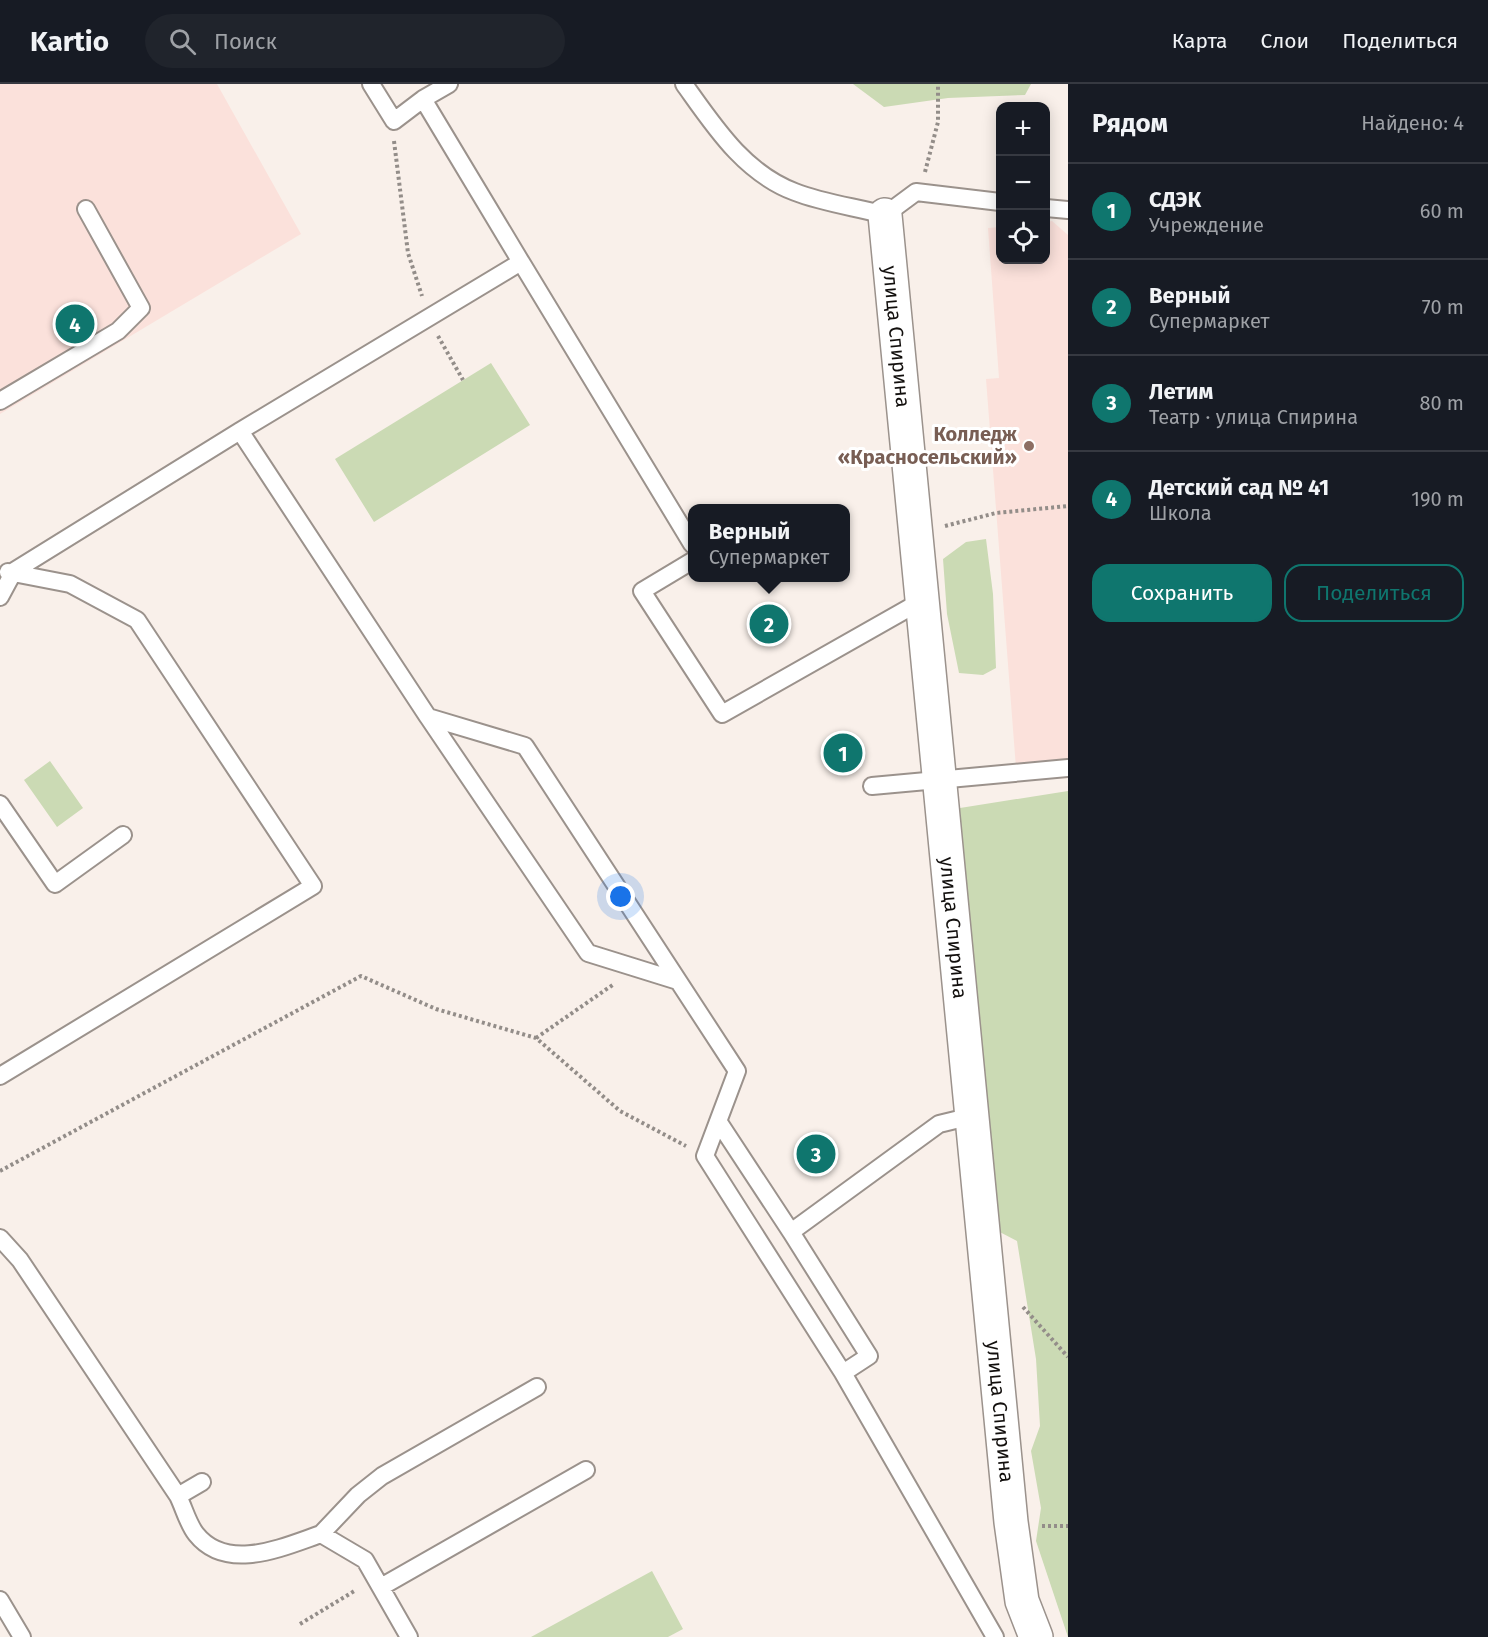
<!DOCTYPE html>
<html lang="ru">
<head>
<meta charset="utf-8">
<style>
  :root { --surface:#171b24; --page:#20242c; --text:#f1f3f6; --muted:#9ea1a6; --line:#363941; --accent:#0f766e }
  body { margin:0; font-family:"Fira Sans",sans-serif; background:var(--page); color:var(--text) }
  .controls { position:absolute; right:18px; top:18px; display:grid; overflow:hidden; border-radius:12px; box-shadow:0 3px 15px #0003 }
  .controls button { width:54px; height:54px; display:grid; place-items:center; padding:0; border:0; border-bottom:2px solid var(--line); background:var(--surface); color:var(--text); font:30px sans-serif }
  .you { position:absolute; left:621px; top:813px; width:21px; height:21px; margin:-15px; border:4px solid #fff; border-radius:50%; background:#1a73e8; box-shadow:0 0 0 9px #1a73e833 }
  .badge { display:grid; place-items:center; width:39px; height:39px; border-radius:50%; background:var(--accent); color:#fff; font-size:20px; font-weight:700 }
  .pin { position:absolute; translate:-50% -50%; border:3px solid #fff; box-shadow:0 2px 6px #0006 }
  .popup { position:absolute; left:688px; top:420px; width:162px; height:78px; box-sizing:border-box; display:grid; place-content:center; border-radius:12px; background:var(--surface); filter:drop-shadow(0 2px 4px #0005); font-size:20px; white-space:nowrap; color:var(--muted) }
  .popup b { font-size:22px; color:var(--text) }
  .popup::after { content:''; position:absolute; left:50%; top:100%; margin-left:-12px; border:12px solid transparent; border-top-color:var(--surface) }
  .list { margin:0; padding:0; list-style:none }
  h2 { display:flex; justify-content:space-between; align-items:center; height:78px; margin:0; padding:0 24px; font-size:26px }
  h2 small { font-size:20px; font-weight:400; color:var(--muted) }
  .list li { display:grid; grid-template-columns:39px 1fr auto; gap:18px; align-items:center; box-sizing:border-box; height:96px; padding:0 24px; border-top:2px solid var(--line) }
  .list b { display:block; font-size:22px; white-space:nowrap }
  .list p { margin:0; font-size:20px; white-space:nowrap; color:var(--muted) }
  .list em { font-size:20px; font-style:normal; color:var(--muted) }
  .actions { display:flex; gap:12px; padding:18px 24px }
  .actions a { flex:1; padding:14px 0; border:2px solid var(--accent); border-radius:18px; text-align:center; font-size:21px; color:var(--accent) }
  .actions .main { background:var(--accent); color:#fff }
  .icon { flex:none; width:33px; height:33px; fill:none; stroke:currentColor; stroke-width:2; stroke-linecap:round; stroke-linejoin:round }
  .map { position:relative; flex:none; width:1068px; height:1553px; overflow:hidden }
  header { display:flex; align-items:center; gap:36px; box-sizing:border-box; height:84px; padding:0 30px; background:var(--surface); border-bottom:2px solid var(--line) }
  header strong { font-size:28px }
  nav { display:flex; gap:33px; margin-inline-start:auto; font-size:21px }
  .search { width:420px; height:54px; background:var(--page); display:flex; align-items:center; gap:15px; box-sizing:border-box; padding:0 21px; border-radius:33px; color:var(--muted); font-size:22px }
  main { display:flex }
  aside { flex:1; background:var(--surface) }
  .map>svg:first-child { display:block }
  .education { fill:#fbe1db }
  .green { fill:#cbdab4 }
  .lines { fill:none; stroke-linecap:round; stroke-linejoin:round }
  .lane-casing { stroke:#9b928c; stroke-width:20 }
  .street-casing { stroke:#9b928c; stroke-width:36 }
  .path { stroke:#938d89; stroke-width:4; stroke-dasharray:3 3; stroke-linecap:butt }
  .lane { stroke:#fff; stroke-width:16 }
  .street { stroke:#fff; stroke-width:33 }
  .education-dot { fill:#8d6e63; stroke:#fff; stroke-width:2 }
  .labels { text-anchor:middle; stroke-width:6; stroke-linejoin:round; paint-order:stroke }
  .street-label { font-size:20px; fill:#120f0d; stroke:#fff }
  .education-label { font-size:20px; font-weight:bold; fill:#785e54; stroke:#fff; text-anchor:end }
</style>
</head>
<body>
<header>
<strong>Kartio</strong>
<div class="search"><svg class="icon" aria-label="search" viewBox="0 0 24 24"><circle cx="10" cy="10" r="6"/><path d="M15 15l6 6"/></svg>Поиск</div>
<nav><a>Карта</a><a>Слои</a><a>Поделиться</a></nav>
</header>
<main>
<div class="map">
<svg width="1068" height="1553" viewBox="0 0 1068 1553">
  <rect width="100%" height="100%" fill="#f9f0ea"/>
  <path class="education" d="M0 0H217L301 150 0 330Z
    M1052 137 1068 151V693L1017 697 986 295 999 294 988 144 1000 143V176H1046V138Z"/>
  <path class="green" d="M853 0H1031L1025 11 948 14 884 23Z
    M491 279 530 341 374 438 335 375Z
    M986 455 993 510 996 584 983 591 959 589 947 530 943 475 966 458Z
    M50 677 83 724 57 743 24 696Z
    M1068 707V1553L1036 1457 1041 1424 1031 1367 1040 1342 1036 1275 1017 1157 994 1145 962 804 960 724Z
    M652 1487 683 1545 668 1553H531Z"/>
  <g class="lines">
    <g class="lane-casing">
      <path id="lane" d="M684 0C714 42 744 89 795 108 823 119 855 123 885 131L916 108 1000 118
        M423 15 449 0
        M1046 124 1068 126
        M521 178 692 460
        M0 317 118 247 141 224 86 125
        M240 347 428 633 525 662 737 987 705 1072 843 1289 995 1553
        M692 477 642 507 722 630 923 516
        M0 513 14 487 240 347 521 178 423 15 394 37 371 0
        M428 633 588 869 678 897
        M872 702 1068 684
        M0 720 55 800 123 751
        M0 992 313 802 137 536 70 500 8 488
        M718 1037 791 1148 939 1040 972 1032
        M791 1148 869 1272 843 1289
        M0 1154 20 1176 178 1412C184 1424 188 1440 196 1450 227 1489 283 1463 321 1450L365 1476 409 1553
        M178 1412 202 1398
        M321 1450 358 1411 382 1392 537 1303
        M381 1503 586 1386
        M0 1516 22 1553"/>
    </g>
    <g class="street-casing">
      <g id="street">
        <path id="s1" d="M885 131 1011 1438 1022 1517 1036 1553"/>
      </g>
    </g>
    <path class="path" d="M394 57 408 169 422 212
      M925 88 938 38V0
      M438 252 463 296
      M945 442 996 429 1068 422
      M536 954 614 900
      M0 1087 361 892 436 925 536 954 620 1027 686 1062
      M1023 1223 1068 1273
      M1042 1442H1068
      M300 1540 356 1506"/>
    <use href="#lane" class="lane"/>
    <use href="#street" class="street"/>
  </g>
  <circle class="education-dot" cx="1029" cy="362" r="6"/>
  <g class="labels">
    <g class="street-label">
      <text dy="7" stroke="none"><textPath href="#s1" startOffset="122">улица Спирина</textPath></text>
      <text dy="7" stroke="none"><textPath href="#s1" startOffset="716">улица Спирина</textPath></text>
      <text dy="7" stroke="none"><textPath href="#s1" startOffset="1202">улица Спирина</textPath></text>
    </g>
    <g class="education-label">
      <text x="1017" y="357">Колледж<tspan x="1017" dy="23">«Красносельский»</tspan></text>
    </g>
  </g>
</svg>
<div class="controls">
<button>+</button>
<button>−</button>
<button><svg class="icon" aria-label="locate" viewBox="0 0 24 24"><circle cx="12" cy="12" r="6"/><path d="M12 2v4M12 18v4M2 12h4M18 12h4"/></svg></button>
</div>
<div class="you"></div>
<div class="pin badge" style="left:843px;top:669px">1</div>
<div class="pin badge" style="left:769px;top:540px">2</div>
<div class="popup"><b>Верный</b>Супермаркет</div>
<div class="pin badge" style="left:816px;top:1070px">3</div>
<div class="pin badge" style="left:75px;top:240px">4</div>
</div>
<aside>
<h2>Рядом<small>Найдено: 4</small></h2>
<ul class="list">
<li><span class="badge">1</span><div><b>СДЭК</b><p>Учреждение</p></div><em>60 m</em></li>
<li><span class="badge">2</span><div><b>Верный</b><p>Супермаркет</p></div><em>70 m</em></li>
<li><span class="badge">3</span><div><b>Летим</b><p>Театр · улица Спирина</p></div><em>80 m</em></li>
<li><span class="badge">4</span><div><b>Детский сад № 41</b><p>Школа</p></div><em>190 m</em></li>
</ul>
<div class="actions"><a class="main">Сохранить</a><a>Поделиться</a></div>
</aside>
</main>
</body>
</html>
